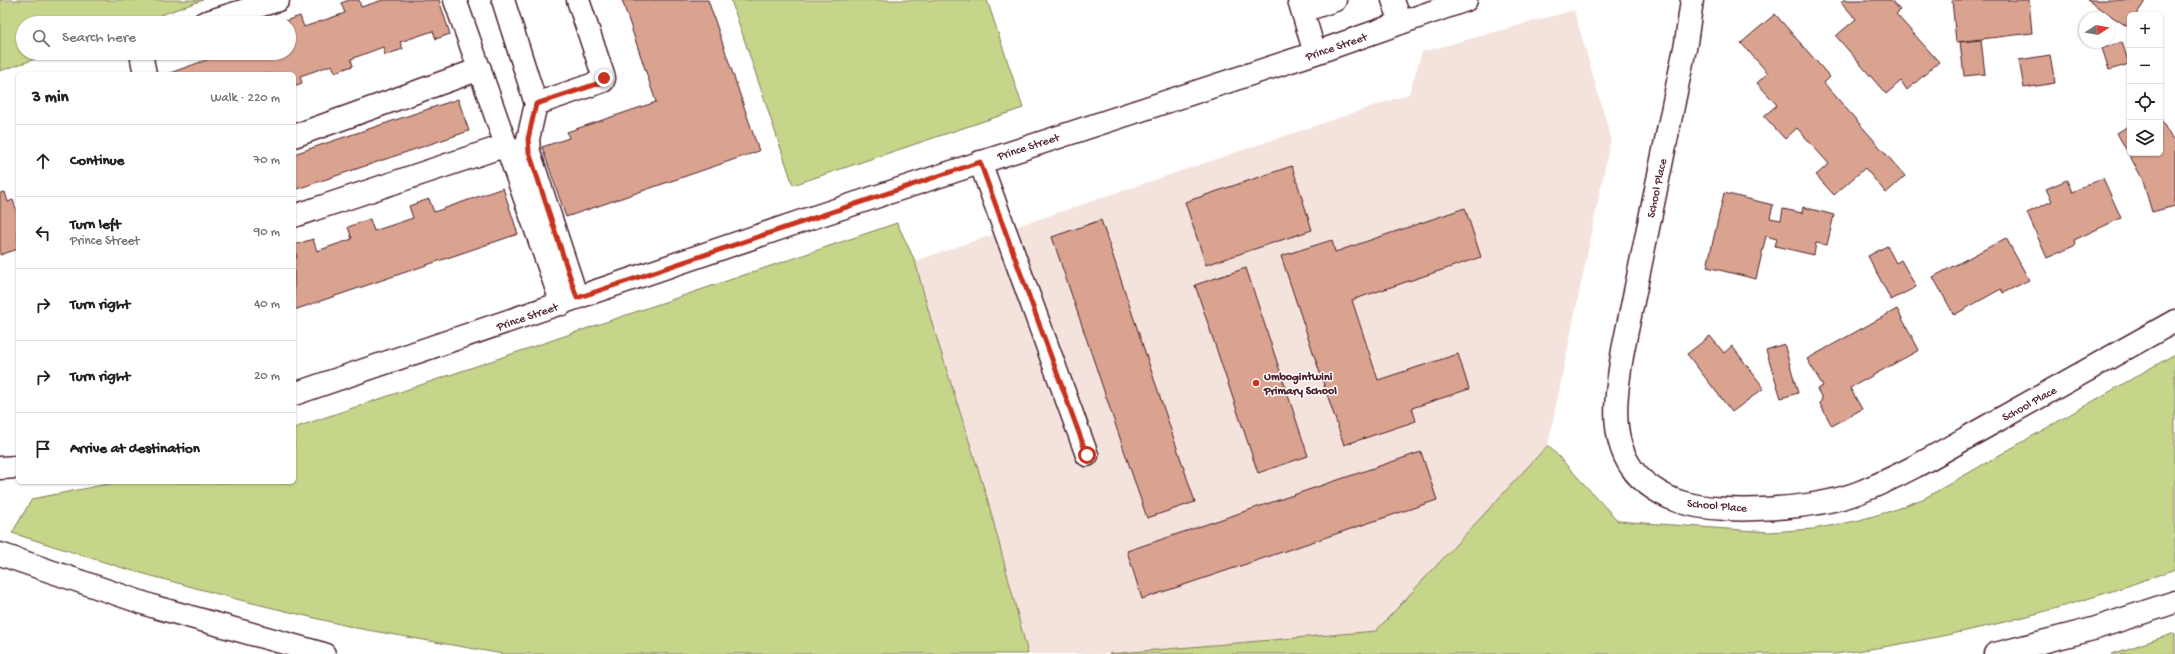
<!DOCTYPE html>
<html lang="en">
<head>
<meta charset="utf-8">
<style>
  :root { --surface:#fff; --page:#f2f2f2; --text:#202124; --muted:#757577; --line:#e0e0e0 }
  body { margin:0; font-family:"Gochi Hand",sans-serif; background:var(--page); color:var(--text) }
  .controls { position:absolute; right:12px; top:12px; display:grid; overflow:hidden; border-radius:6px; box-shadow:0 1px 3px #0004 }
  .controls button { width:36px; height:36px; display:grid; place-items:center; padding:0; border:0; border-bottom:1px solid var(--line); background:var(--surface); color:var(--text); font:20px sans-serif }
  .compass { position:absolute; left:2079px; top:12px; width:36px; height:36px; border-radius:50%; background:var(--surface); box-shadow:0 1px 3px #0004; rotate:79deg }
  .stop { position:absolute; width:12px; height:12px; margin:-9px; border:3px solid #c8321e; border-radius:50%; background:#fff }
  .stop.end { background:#c8321e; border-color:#fff; box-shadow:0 1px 4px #0008 }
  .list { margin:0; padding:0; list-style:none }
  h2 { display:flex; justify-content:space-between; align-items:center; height:52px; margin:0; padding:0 16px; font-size:17px }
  h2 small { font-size:13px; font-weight:400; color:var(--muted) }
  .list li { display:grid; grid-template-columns:26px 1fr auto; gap:12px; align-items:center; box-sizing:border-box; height:72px; padding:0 16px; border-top:1px solid var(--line) }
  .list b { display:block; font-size:15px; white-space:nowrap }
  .list p { margin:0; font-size:13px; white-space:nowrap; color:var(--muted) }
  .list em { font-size:13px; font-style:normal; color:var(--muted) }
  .icon { flex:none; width:22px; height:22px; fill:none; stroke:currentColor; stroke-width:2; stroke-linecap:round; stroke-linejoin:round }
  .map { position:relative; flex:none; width:2175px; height:654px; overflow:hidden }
  .search { position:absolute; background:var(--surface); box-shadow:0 1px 3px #0004; left:16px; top:16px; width:280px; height:44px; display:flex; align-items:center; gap:10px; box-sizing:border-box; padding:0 14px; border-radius:22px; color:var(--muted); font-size:15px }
  .panel { position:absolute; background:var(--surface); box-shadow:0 1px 3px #0004; left:16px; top:72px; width:280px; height:412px; border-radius:6px }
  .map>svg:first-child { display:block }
  .built { fill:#f4e3dd }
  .green { fill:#c5d58a; stroke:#887a5a }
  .building { fill:#d9a38f; stroke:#4a1f2b }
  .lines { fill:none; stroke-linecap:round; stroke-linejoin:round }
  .minor-casing { stroke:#4a1f2b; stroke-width:25 }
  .highway-casing { stroke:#4a1f2b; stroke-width:25 }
  .minor { stroke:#fff; stroke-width:22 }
  .highway { stroke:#fff; stroke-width:22 }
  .route { stroke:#c8321e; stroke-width:5 }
  .poi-dot { fill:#c8321e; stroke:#fff; stroke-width:1.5 }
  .labels { text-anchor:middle; stroke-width:3; stroke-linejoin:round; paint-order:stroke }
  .street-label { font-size:12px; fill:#4a1f2b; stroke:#fff }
  .poi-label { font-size:12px; font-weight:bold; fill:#4a1f2b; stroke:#fff; text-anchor:start }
</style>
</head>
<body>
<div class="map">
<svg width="2175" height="654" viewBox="0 0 2175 654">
  <rect width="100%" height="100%" fill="#fff"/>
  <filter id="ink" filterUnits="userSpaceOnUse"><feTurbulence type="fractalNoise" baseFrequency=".025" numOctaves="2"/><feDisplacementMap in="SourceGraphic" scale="8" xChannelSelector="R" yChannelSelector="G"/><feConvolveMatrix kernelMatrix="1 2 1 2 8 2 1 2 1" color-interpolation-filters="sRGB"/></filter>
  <g filter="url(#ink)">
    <path class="built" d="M1574 10 1611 138 1548 445 1376 631 1109 654H1028L988 501 931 320 915 261 1409 94 1422 52Z"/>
    <path class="green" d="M0 0H203L138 23H23V53H53L0 71Z
      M731 0H987L1023 108 793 185Z
      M897 223 915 261 931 320 988 501 1028 654H503L356 628 240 600 126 569 12 533 32 499 118 482H294V428Z
      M2175 354V569C2066 610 1950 639 1835 654H1109L1376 631 1548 445 1618 521 1769 532 1813 529 1856 521 1891 511 1925 498Z
      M2175 633V654H2112Z"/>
    <path class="building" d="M349 0H359L361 7 383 0H439L450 34 436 39 433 31 400 42 403 49 385 55 383 47 351 59 353 66 335 72 332 65 300 76 302 83 294 86V74H167L226 53H289V23L282 22 300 16 304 27 345 13 341 3Z
      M622 0H708L759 151 566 217 542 147 569 138 567 132 656 102Z
      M1843 0H1891L1900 10 1896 14 1939 62 1907 90 1901 81 1886 94 1836 36 1856 19 1841 2Z
      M1952 0H2029L2032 33 1956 42Z
      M2087 0H2146L2136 15H2130L2128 27Z
      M1775 14 1830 77 1824 83 1905 176 1886 193 1865 168 1834 195 1816 175 1829 164 1797 128 1785 139 1764 116 1777 105 1757 83 1768 73 1741 43Z
      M1981 40 1985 74 1964 76 1960 42Z
      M2122 42 2129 64 2109 70 2102 48Z
      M2050 55 2055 83 2024 88 2019 60Z
      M458 99 469 131 294 190V154Z
      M2160 118 2175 144V206L2152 212 2142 178 2117 133 2130 125V153H2160Z
      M1292 166 1312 230 1206 265 1185 202Z
      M2103 178 2121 218 2074 240 2076 245 2047 258 2027 213 2052 201 2046 189 2067 180 2072 192Z
      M503 188 518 234 294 310V259L297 258 294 245 313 239 317 251 352 239 348 227 370 219 374 231 413 218 409 206 429 199 434 212Z
      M5 192 8 202 13 200 18 215V249L0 255V193Z
      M1724 193 1773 205 1770 218 1781 220 1783 209 1802 213 1803 207 1834 215 1827 245 1816 243 1814 255 1775 246 1777 239 1766 236 1756 279 1707 267Z
      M1465 208 1481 257 1352 300 1378 380 1458 354 1469 389 1412 408 1416 421 1344 445 1281 256 1332 240 1335 252Z
      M1101 220 1195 502 1147 518 1052 237Z
      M2006 238 2029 280 2003 293 2001 289 1954 315 1933 277Z
      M1887 246 1896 263 1901 260 1916 287 1891 300 1868 256Z
      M1246 268 1308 456 1258 473 1195 285Z
      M1897 309 1919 350 1850 388 1862 409 1832 426 1820 404 1822 398 1817 389 1823 386 1807 359Z
      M1710 336 1724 353 1732 346 1764 388 1732 412 1687 354Z
      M1784 344 1798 393 1781 398 1766 350Z
      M1421 452 1437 500 1142 599 1127 551Z"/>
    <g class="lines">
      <g class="minor-casing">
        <path id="minor" d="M455 0 562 304
          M503 0 536 104 528 139 529 152 577 298
          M1299 0 1315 53
          M1393 0 1401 23
          M1692 0 1686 43 1623 350C1617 387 1608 433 1631 467 1641 483 1665 498 1684 503 1728 515 1817 509 1860 492 1906 474 1948 448 1991 424 2053 389 2114 355 2175 321
          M1303 11 1335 0
          M204 23 278 0
          M144 53 142 59 145 74
          M536 104 603 81 604 78 578 0
          M294 136 480 69
          M980 162 1087 455
          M294 216 507 145
          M294 394 799 222 1315 53 1466 0
          M0 468 18 467"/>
      </g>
      <g class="highway-casing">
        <path id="highway" d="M0 554 155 607 324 654
          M1995 654 2093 629 2175 602"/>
      </g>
      <use href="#minor" class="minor"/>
      <use href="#highway" class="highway"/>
    </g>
  </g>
  <g class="lines" filter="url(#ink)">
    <path class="route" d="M604 78 600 83 536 104 528 139 529 152 577 298 980 162 1087 455"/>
  </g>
  <circle class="poi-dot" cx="1256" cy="383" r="4"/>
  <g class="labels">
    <g class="street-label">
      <text transform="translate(1336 46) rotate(-19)" y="4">Prince Street</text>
      <text transform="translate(1028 146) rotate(-18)" y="4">Prince Street</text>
      <text transform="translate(1656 188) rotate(-78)" y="4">School Place</text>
      <text transform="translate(527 316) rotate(-19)" y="4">Prince Street</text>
      <text transform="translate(2029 403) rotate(-29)" y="4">School Place</text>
      <text transform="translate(1717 505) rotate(5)" y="4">School Place</text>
    </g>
    <g class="poi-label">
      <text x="1264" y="380">Umbogintwini<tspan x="1264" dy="14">Primary School</tspan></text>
    </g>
  </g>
</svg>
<div class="controls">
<button>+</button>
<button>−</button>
<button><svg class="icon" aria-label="locate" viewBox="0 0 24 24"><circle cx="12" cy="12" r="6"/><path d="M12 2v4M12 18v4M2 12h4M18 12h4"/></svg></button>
<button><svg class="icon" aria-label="layers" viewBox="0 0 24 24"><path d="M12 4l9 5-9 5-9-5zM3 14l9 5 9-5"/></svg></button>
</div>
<svg class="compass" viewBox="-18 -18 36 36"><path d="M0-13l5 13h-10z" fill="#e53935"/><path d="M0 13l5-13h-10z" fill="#757577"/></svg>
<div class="stop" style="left:1087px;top:455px"></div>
<div class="stop end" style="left:604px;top:78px"></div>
<div class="search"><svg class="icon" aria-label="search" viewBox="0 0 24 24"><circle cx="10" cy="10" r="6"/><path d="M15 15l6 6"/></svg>Search here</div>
<section class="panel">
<h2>3 min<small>Walk · 220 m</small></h2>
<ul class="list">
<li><svg class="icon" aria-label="ahead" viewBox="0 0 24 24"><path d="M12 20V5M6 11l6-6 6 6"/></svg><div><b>Continue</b></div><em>70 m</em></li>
<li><svg class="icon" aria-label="left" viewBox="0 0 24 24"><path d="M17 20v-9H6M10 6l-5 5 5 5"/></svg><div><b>Turn left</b><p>Prince Street</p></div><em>90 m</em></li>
<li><svg class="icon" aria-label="right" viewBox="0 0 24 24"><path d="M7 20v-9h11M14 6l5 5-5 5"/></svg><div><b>Turn right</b></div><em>40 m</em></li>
<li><svg class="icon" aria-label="right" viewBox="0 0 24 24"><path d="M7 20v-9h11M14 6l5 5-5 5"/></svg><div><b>Turn right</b></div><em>20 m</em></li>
<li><svg class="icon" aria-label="arrive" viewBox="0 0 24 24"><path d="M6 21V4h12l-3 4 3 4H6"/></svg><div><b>Arrive at destination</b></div></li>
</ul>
</section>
</div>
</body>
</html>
